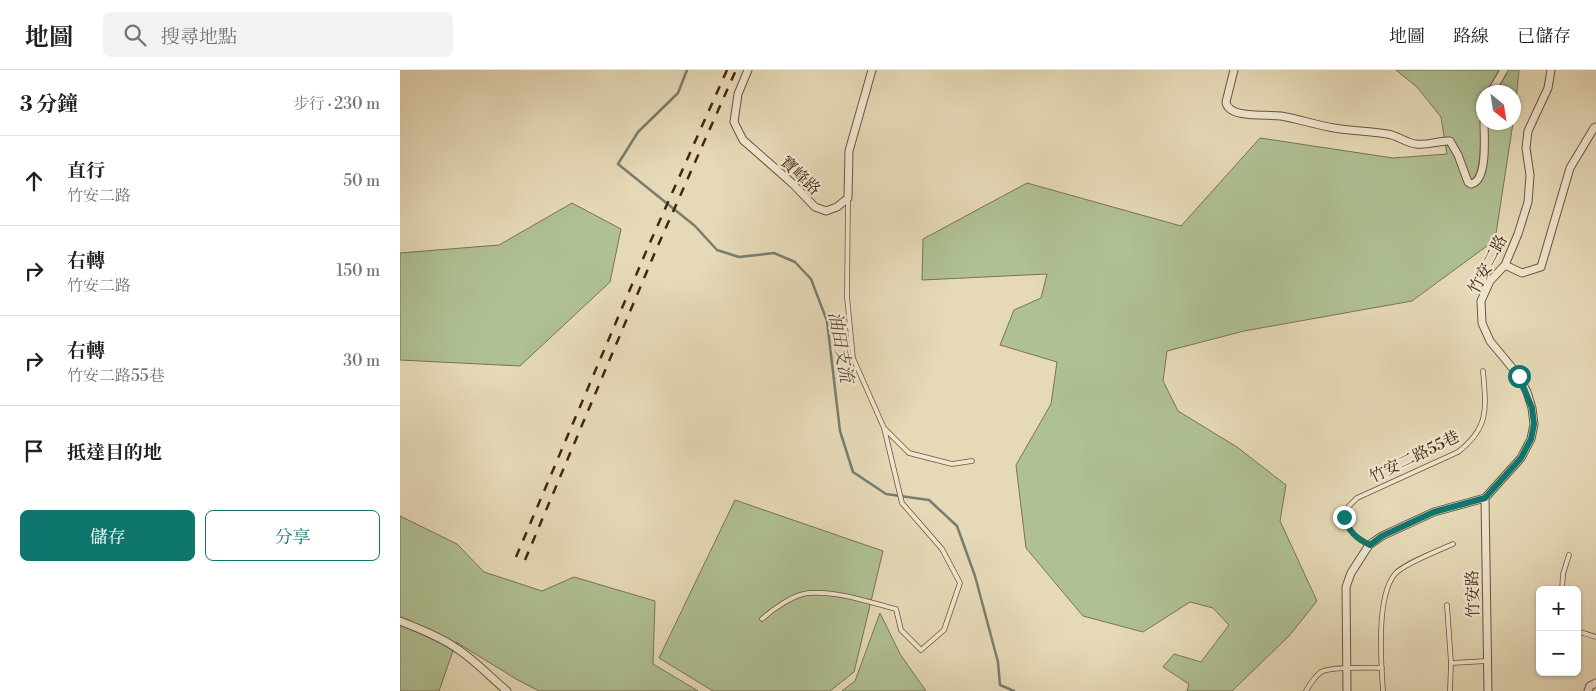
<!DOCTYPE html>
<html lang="zh-TW">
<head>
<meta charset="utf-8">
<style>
  :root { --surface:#fff; --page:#f2f2f2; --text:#202124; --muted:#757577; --line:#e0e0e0; --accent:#0f766e }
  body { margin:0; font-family:"Libre Bodoni","Noto Serif TC",serif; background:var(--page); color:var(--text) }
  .controls { position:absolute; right:15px; bottom:15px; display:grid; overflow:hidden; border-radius:8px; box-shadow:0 1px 4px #0004 }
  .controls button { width:45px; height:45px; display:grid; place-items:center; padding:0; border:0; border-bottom:1px solid var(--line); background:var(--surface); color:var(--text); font:25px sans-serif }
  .compass { position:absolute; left:1076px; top:15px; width:45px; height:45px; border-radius:50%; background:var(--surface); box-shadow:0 1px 4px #0004; rotate:150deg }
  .stop { position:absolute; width:15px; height:15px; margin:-11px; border:4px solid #0f766e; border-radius:50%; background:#fff }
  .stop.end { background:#0f766e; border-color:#fff; box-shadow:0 1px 5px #0008 }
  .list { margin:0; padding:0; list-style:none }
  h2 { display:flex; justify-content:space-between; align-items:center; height:65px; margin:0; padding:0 20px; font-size:21px }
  h2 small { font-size:16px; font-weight:400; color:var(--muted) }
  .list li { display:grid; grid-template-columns:32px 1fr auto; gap:15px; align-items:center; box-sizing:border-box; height:90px; padding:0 20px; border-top:1px solid var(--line) }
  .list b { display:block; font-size:19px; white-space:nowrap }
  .list p { margin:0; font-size:16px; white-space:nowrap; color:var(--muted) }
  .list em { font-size:16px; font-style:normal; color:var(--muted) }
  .actions { display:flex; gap:10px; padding:15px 20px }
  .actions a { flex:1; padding:11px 0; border:1px solid var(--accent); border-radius:8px; text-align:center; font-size:18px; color:var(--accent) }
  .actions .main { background:var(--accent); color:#fff }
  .icon { flex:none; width:28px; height:28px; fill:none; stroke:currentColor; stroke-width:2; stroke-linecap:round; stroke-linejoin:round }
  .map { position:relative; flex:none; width:1196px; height:621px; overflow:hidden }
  header { display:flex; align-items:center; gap:30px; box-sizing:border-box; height:70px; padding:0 25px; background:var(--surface); border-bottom:1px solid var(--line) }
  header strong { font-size:24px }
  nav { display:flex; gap:28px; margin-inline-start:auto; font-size:18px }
  .search { width:350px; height:45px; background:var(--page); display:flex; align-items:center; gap:12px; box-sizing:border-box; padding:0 18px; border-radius:8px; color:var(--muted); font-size:19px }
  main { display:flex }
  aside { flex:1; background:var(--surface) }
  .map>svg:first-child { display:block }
  .green { fill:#afc093; stroke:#7a7352 }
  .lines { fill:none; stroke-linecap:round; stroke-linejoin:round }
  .stream { stroke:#767e72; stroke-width:2.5 }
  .service-casing { stroke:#6d533a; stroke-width:5.5 }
  .minor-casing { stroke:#6d533a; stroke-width:9 }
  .service { stroke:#efe6d0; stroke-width:4 }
  .minor { stroke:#efe6d0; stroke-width:7 }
  .rail { stroke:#452611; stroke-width:2.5; stroke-dasharray:9 9; stroke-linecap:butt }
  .route { stroke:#0f766e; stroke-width:6 }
  .labels { text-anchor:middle; stroke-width:4.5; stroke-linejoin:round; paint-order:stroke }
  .street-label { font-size:16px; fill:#452611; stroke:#efe6d0 }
  .water-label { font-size:18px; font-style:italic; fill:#5a4b3a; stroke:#efe6d0 }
</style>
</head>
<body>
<header>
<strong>地圖</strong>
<div class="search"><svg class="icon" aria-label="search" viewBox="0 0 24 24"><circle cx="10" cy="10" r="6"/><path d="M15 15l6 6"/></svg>搜尋地點</div>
<nav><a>地圖</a><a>路線</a><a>已儲存</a></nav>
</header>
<main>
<aside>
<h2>3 分鐘<small>步行 · 230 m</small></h2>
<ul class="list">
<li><svg class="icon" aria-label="ahead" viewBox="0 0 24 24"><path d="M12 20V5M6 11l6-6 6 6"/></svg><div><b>直行</b><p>竹安二路</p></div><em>50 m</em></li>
<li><svg class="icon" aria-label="right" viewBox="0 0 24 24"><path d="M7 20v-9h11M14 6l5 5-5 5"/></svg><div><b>右轉</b><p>竹安二路</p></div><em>150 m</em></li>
<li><svg class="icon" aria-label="right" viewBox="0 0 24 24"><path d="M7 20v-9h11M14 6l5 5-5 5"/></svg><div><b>右轉</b><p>竹安二路55巷</p></div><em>30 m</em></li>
<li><svg class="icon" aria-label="arrive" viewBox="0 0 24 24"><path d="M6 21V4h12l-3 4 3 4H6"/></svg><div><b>抵達目的地</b></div></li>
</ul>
<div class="actions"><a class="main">儲存</a><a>分享</a></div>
</aside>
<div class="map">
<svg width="1196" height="621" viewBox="0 0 1196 621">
  <rect width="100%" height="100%" fill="#e6d9b7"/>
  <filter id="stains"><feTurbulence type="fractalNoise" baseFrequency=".004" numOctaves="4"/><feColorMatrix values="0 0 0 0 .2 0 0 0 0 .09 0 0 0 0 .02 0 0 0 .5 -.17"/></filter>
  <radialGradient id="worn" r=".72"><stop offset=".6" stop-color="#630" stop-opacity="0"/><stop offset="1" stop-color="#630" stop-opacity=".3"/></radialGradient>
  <path class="green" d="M996 0H1119L1114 50V22H1084V52L1113 53 1095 170 1012 231 844 261 767 281 763 311 778 341 837 377 886 415 880 451 917 531 889 566 832 621H787L789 614 763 597 774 584 801 592 829 555 813 538 790 532 743 562 683 546 626 478 616 395 651 334 657 292 600 275 614 240 641 228 647 204 522 210 523 169 627 113 781 156 860 68 993 88 1047 84 1041 47 1017 17Z
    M172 133 221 159 210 212 120 296 0 290V183L99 175Z
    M335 430 483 481 454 602 430 621H313L259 588Z
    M0 446 57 474 84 502 142 521 174 507 255 531 253 594 298 621H139L116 609 56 572 39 621H0Z
    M480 543 500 584 526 621H442L455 611Z"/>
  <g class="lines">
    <path class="stream" d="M287 0 278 23 238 62 218 94 295 156 317 180 339 187 374 183 395 192 411 209 427 251 440 361 453 402 486 424 529 430 557 456 575 506 598 592 600 615 614 621"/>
    <g class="service-casing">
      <path id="service" d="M448 128 447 227 453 288 484 358 509 383 552 394 572 391
        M969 475C956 468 949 462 944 447L949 436 957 428 1058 382C1090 357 1086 338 1083 301
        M1162 520 1163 504 1169 485
        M1047 535 1051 593 1050 621
        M362 549C373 539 394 524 409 523 438 521 468 532 496 539L501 560 521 580 544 560 560 513 542 479 502 433 484 358
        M1177 561 1196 567
        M1051 593 1087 591
        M906 621C910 614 914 607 921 602 932 596 968 598 982 598
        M983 621C981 592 976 526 995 504 1003 494 1040 480 1053 474"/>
    </g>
    <g class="minor-casing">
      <path id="minor" d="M348 0 338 24 334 52 343 70 392 113 415 137 426 141 437 137 448 128 449 81 472 0
        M834 0 826 32C828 49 868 44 881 46 899 49 916 55 934 58 951 61 969 61 987 64 997 65 1006 73 1016 74 1028 76 1039 70 1050 71L1058 85 1068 112 1071 114C1088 111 1084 67 1084 52
        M1091 22 1104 0
        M1105 195 1122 203 1141 197 1170 98 1194 58 1196 57
        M1085 428 1088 621
        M0 551C19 559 39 566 56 578 75 590 90 607 107 621
        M947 621 946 517 951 503 969 475 982 466 1034 442 1085 428 1121 388 1131 369 1134 354 1132 338 1127 322 1119 306 1090 271 1082 253 1081 231 1090 211 1105 195 1118 164 1128 132 1130 105 1126 78 1128 61 1148 18 1151 0
        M1188 621 1190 616 1196 613"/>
    </g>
    <use href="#service" class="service"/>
    <use href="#minor" class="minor"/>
    <path class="rail" d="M116 487 248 177 327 0
      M125 490 256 180 336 0"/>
  </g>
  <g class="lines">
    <path class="route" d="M944 447C949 462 956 468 970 475L982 466 1034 442 1085 428 1121 388 1131 369 1134 354 1132 338 1119 306"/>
  </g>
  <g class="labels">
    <g class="street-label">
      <text transform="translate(401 105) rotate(44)" y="6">寶峰路</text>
      <text transform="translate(1087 194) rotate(-62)" y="6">竹安二路</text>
      <text transform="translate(1014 386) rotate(-26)" y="6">竹安二路55巷</text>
      <text transform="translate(1072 524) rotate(-91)" y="6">竹安路</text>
    </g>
    <g class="water-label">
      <text transform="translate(441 277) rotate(80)" y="6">油田支流</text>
    </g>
  </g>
  <rect width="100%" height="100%" filter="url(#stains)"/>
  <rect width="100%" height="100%" fill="url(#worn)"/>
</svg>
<div class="controls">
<button>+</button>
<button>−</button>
</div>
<svg class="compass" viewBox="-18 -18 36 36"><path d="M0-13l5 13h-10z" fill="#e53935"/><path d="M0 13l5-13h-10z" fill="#757577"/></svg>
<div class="stop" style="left:1119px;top:306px"></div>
<div class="stop end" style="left:944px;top:447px"></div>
</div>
</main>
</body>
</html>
